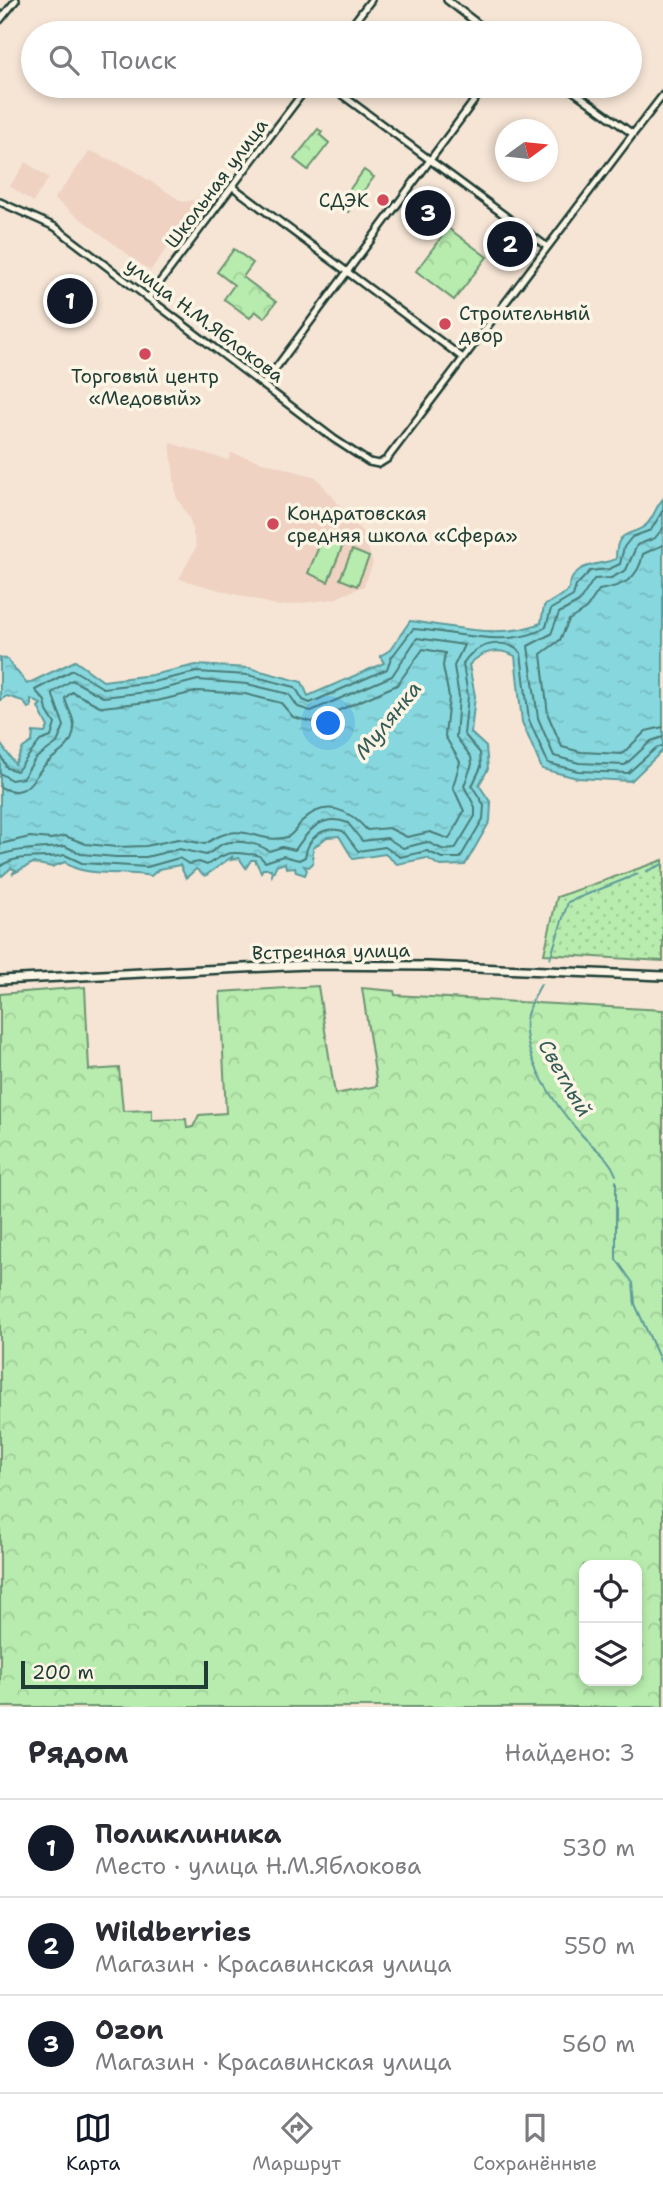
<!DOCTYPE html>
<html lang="ru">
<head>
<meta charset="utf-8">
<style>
  :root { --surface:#fff; --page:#f2f2f3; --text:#2b2b33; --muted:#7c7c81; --line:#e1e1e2; --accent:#111827 }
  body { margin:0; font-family:"Shantell Sans",sans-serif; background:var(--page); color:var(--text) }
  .controls { position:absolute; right:21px; bottom:21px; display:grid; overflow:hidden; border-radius:14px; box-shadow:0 4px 10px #0003 }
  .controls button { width:63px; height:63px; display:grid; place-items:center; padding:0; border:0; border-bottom:2px solid var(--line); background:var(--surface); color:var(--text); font:35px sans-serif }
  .compass { position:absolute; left:495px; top:119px; width:63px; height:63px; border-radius:50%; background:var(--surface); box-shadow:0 4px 10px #0003; rotate:75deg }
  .scale { position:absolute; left:21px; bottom:18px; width:187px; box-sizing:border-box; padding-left:7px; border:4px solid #1f3d34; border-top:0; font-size:19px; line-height:24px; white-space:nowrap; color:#1f3d34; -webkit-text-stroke:5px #fcf5e5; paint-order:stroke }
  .you { position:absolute; left:329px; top:724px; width:24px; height:24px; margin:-18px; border:5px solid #fff; border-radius:50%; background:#1a73e8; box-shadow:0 0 0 10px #1a73e833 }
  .badge { display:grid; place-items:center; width:46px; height:46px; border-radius:50%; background:var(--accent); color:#fff; font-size:23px; font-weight:700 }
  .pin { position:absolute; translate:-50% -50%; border:4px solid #fff; box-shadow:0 2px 7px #0006 }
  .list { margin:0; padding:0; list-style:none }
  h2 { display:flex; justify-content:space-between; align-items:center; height:91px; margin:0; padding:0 28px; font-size:30px }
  h2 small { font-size:23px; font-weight:400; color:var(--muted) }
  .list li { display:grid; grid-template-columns:46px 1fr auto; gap:21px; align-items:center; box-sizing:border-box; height:98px; padding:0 28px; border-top:2px solid var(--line) }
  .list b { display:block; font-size:26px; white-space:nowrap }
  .list p { margin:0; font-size:23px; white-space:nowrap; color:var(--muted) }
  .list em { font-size:23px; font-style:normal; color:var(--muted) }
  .icon { flex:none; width:38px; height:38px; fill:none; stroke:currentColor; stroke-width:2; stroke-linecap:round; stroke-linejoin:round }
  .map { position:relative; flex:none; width:663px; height:1707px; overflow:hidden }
  .search { position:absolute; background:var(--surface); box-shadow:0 4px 10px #0003; left:21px; right:21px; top:21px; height:77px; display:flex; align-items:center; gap:18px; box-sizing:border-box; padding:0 24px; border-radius:38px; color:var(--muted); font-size:26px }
  .sheet { height:385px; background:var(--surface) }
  nav { display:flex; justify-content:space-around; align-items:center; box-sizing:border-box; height:98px; border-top:2px solid var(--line); background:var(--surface); font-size:19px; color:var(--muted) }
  nav a { display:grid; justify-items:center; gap:4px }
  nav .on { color:var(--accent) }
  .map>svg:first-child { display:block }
  .built { fill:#efd2c2 }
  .grass { fill:#b8ecae; stroke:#6c9471; stroke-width:2 }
  .park { fill:url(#park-crowns); stroke:#6c9471; stroke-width:2; fill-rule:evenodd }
  .garden { fill:url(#garden-dots); stroke:#6c9471; stroke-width:2 }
  .water { fill:url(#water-ripples); stroke:#5d9a9a; stroke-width:2 }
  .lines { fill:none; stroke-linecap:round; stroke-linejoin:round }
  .shore { stroke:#497b78; stroke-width:2 }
  .stream { stroke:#5d9a9a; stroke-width:2 }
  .minor-casing { stroke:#1f3d34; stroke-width:10 }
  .secondary-casing { stroke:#1f3d34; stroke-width:12 }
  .minor { stroke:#fcf5e5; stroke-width:5 }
  .secondary { stroke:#fcf5e5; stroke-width:7 }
  .poi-dot { fill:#d1495b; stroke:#fcf5e5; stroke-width:2.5 }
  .labels { text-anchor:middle; stroke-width:7; stroke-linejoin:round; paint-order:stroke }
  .street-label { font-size:19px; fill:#1f3d34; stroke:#fcf5e5 }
  .poi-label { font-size:19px; fill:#1f3d34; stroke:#fcf5e5; text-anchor:start }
  .water-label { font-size:21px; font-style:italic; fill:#345c56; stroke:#fcf5e5 }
</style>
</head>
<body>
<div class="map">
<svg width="663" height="1707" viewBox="0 0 663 1707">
  <defs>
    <pattern id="park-crowns" width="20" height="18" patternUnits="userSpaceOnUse" patternTransform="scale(1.75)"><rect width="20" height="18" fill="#b8ecae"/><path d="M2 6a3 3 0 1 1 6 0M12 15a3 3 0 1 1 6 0" fill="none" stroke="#9ecb96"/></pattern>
    <pattern id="garden-dots" width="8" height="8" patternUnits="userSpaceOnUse" patternTransform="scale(1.75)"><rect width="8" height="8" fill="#b8ecae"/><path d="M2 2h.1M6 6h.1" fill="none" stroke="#9ecb96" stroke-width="1.8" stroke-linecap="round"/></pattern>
    <pattern id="water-ripples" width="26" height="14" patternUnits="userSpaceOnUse" patternTransform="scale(1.75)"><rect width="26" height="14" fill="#87d8de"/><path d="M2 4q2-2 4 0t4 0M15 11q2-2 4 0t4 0" fill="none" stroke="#74babf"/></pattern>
  </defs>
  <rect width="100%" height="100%" fill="#f6e5d5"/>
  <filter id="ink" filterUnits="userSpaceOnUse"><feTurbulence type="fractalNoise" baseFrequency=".0143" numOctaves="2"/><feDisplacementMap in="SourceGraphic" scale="14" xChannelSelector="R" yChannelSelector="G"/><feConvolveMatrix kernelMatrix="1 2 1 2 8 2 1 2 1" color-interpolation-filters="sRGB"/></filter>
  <g filter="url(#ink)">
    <path class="built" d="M90 151 128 167 183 202 204 198 150 271 54 199Z
      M26 162 49 178 33 202 10 186Z
      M170 443 228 460 231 453 316 477 363 533 373 563 364 586 334 599 279 606 179 579 196 547 190 520 176 496Z"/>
    <path class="grass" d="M325 532 345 540 328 582 308 573Z
      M352 550 369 557 357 586 340 579Z"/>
    <path class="park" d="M318 129 322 132 320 135 329 143 308 170 294 159Z
      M364 170 374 177 348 212 344 209V197Z
      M448 228 487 257 454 300 416 271Z
      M234 249 253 263 243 277 276 302 264 318 255 311 250 318 224 299 234 285 217 272Z
      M318 986 335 1094 377 1086 362 988 394 991 395 995 663 1010V1707H0V994L85 987 89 1070 119 1068 123 1111 152 1110V1120L186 1119 187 1128 193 1127 199 1115 226 1113 220 992ZM584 1565H637V1681H584Z"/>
    <path class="garden" d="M663 860V961L544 954 557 897Z"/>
    <path class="water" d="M663 499V750L631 781 577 778 542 769 522 722 515 656C499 647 482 651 469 665L475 696 471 733 486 747 488 769 479 785 491 803 490 821 465 865 440 866 427 858 397 864 385 854 353 859 339 836 327 837 313 848V863L309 867 304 866 307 870 305 875 296 872 295 867 286 868 285 863 276 866 272 875 271 869H263L261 872 255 860H251L246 868 239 858 231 860 233 856 205 876 196 869 186 878 180 865 159 869 151 876C129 870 81 878 65 862L52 867 33 863 12 874 16 870 11 868 2 876 0 873V743L15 764 23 748 32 742 33 732 45 733 48 727 38 707 41 704 31 699V707L28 708 23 701 7 696 0 700V658L7 659 27 684 75 661 103 681 152 675 196 665 249 668 302 682 308 696 384 663 380 656 390 650 410 621C450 626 502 640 541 623L544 606 568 591C573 560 597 567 616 559 616 526 633 538 647 524 654 517 656 506 663 499Z"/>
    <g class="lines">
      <path class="shore" d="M663 528 655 538 637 545 626 570 611 578 594 579 579 602 559 613 551 634 528 646 538 718 554 756 579 763 625 765 651 741 663 737
        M663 545 643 554C638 580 623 586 599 590L586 609 569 620 560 640 541 654 548 715 562 747 581 752 622 754 646 731 663 727
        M0 754 7 768 17 771 40 741 51 737 55 724 47 711 45 701 35 690 73 670 103 688 153 682 197 672 248 675 295 687 303 700 310 703 387 669 391 658 413 629C453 631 510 650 546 627L551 609 573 596 576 586 590 571 609 569 620 564 624 547 632 537 651 530 663 510
        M0 773 11 780 23 778 35 759 57 743 64 726 52 693 72 680 103 697 155 691 198 680 247 684 289 694 298 707 311 711 392 676 417 638 464 645 454 666 459 697 456 737 471 757 472 764 464 786 475 807V816L455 849 444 850 427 842 403 848 387 838 362 841 348 823C322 812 307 832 295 850L282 847 269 851C258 843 239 840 225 843 218 845 213 852 206 855L179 849 146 857H116L81 854 65 846C43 850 22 847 0 855
        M0 787C27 799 30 782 44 766 55 753 72 750 74 729 75 717 67 709 65 698L72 692 102 707 157 701 199 691 245 694 281 703 293 717 312 722 397 685 423 649 445 653 443 666 449 697 445 736 460 762 453 787 464 811 449 839 430 832 407 837 389 828 367 830C349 810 326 798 302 821 298 826 293 835 287 837 257 846 245 817 205 844L178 839 146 846 117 847 86 844 65 836 51 839 30 837 0 844
        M0 867C14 853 47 860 65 855L82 863 147 867 179 858 189 864 199 862 207 865C225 854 226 851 247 854 257 855 258 853 265 862L283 856 299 860 305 857C308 837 323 825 343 831L358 851 385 847 400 857 427 851 442 858H460L483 819 484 805 472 786 481 767 480 753 464 734 468 696 463 664C473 644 505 636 521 653L529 720 548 763 578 771 628 773 656 748 663 746"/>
      <path class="stream" d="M647 871 663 864
        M550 959 568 902 638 874
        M541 984C536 994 528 1007 526 1019 522 1057 556 1107 581 1134 594 1149 609 1156 616 1175
        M616 1181V1259L633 1283 635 1304 663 1367"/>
      <g class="minor-casing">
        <path id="minor" d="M447 0 490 33
          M0 20 16 0
          M346 33 371 0
          M330 86 546 246
          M633 134 663 95
          M233 187 463 358
          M0 202 55 227 334 439 369 462 379 464 387 459 633 134 566 86
          M148 298 308 86
          M264 384 485 86"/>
      </g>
      <g class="secondary-casing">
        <path id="secondary" d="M0 980 307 965 428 966 663 976"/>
      </g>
      <use href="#minor" class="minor"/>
      <use href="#secondary" class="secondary"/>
    </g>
  </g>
  <g class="poi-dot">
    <circle cx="383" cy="200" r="7"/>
    <circle cx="445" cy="324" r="7"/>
    <circle cx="145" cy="354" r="7"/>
    <circle cx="273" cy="524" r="7"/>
  </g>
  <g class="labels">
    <g class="street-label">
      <text transform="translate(216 183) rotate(-53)" y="7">Школьная улица</text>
      <text transform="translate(205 320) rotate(37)" y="7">улица Н.М.Яблокова</text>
      <text transform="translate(331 951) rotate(-1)" y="7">Встречная улица</text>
    </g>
    <g class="poi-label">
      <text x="369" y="207" text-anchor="end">СДЭК</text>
      <text x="459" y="320">Строительный<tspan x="459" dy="22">двор</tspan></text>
      <text x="145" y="383" text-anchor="middle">Торговый центр<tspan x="145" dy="22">«Медовый»</tspan></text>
      <text x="287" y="520">Кондратовская<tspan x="287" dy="22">средняя школа «Сфера»</tspan></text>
    </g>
    <g class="water-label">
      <text transform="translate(388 720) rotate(-51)" y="7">Мулянка</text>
      <text transform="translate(565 1078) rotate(60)" y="7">Светлый</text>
    </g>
  </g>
</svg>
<div class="controls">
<button><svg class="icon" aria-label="locate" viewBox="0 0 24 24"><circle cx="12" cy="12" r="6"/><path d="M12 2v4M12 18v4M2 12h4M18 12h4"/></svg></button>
<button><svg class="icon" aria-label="layers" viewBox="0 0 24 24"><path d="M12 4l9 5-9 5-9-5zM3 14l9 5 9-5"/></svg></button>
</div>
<svg class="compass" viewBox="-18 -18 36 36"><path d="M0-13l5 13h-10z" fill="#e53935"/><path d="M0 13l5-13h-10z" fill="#7c7c81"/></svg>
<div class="scale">200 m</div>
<div class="you"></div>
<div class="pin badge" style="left:70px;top:301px">1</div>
<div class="pin badge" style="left:510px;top:244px">2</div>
<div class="pin badge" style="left:428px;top:213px">3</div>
<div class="search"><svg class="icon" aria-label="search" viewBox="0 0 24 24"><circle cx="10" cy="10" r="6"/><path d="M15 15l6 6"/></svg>Поиск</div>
</div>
<section class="sheet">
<h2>Рядом<small>Найдено: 3</small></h2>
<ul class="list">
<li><span class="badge">1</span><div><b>Поликлиника</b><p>Место · улица Н.М.Яблокова</p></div><em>530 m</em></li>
<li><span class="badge">2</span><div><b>Wildberries</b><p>Магазин · Красавинская улица</p></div><em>550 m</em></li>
<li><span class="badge">3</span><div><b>Ozon</b><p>Магазин · Красавинская улица</p></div><em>560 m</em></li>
</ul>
</section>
<nav>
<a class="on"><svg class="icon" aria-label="map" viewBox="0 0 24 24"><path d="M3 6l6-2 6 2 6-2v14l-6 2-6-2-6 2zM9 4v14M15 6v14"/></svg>Карта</a>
<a><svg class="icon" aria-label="directions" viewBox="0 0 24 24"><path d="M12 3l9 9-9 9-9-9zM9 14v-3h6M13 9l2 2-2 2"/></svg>Маршрут</a>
<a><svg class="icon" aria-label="saved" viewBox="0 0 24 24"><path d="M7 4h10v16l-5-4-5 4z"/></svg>Сохранённые</a>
</nav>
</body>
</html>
